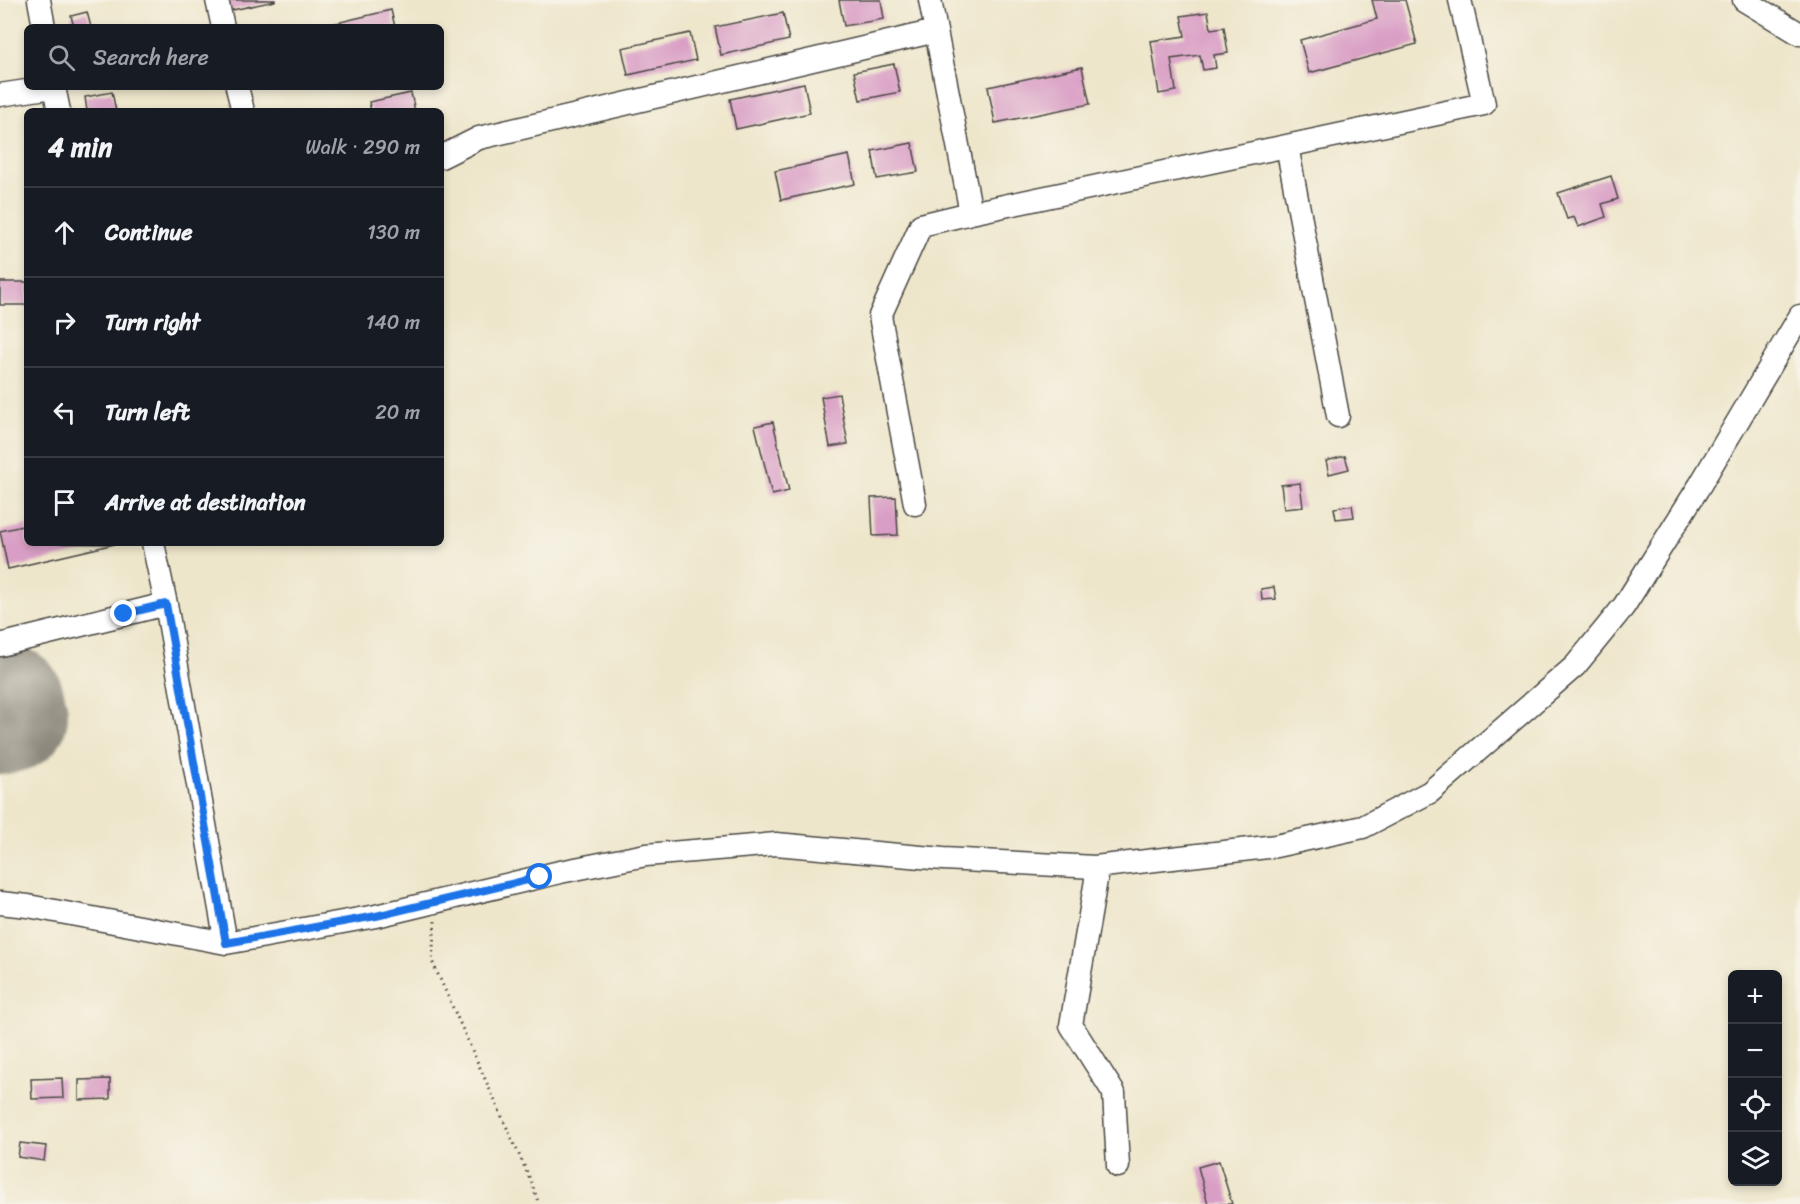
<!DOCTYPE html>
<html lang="en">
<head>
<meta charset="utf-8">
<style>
  :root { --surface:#171b24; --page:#242831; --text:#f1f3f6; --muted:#9ea1a6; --line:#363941 }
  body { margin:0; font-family:Sriracha,sans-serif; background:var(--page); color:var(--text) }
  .controls { position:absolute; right:18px; bottom:18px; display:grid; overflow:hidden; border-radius:9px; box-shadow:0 3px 9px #0003 }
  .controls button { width:54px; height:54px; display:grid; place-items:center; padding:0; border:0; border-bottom:2px solid var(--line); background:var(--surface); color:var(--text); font:30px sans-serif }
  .stop { position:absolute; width:18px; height:18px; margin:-14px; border:4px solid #1a73e8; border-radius:50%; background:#fff }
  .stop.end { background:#1a73e8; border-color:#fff; box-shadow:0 2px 6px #0008 }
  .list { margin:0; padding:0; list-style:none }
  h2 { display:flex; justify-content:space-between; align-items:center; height:78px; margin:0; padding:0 24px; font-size:26px }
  h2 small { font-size:20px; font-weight:400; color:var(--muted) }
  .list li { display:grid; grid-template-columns:39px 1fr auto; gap:18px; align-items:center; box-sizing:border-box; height:90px; padding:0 24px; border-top:2px solid var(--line) }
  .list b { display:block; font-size:22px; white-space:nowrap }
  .list em { font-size:20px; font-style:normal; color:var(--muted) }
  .icon { flex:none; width:33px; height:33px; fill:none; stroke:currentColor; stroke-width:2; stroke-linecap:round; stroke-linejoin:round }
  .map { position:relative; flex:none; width:1800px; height:1204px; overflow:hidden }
  .search { position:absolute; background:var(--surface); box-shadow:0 3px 9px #0003; left:24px; top:24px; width:420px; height:66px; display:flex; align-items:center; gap:15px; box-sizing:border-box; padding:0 21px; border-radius:9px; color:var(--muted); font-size:22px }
  .panel { position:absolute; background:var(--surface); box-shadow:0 3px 9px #0003; left:24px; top:108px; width:420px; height:438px; border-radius:9px }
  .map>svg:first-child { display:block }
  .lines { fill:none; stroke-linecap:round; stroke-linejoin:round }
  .runway { stroke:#8c887b; stroke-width:114 }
  .building { fill:#d99ec5 }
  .minor-casing { stroke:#484743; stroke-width:25 }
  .path { stroke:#484743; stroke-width:3; stroke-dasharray:1.5 4.5; stroke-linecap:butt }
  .minor { stroke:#fff; stroke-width:22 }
  .route { stroke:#1a73e8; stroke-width:8 }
</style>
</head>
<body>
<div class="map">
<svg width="1800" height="1204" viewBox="0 0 1800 1204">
  <rect width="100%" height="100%" fill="#f7f3e8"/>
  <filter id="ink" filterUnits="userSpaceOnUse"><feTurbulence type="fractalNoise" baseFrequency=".0167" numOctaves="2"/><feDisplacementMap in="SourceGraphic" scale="12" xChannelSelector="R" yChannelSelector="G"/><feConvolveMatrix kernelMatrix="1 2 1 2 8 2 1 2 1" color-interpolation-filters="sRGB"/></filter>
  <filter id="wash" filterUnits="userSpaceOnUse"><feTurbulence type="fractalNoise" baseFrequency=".008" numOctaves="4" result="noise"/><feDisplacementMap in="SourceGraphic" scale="24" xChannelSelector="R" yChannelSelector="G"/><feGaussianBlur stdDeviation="1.35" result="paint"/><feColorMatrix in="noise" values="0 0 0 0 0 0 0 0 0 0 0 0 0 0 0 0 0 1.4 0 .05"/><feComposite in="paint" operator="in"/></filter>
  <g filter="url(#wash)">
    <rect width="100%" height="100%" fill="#eee6cb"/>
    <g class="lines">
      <path class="runway" d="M0 704 8 702 11 715 0 718"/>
    </g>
    <g id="blocks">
      <path class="building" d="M225 0H275V1L228 11Z
        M839 0H881L884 19 844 26Z
        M1372 0H1405L1417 44 1309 73 1300 40 1377 19Z
        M391 10 395 27H333L332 24Z
        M87 12 91 27H74L71 16Z
        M1208 12 1211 29 1224 27 1228 53 1214 55 1216 68 1203 70 1200 55 1171 59 1176 91 1159 94 1151 41 1185 36 1181 16Z
        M783 13 789 40 721 55 715 27Z
        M690 33 696 60 628 75 622 48Z
        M894 64 900 92 860 100 854 72Z
        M1082 67 1090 104 995 123 988 87Z
        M804 83 810 113 736 129 730 99Z
        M112 92 116 111H87L85 97Z
        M411 93 415 111H371L369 102Z
        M912 143 918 172 877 179 872 151Z
        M849 155 855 184 781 200 775 171Z
        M1611 176 1618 199 1602 204 1606 217 1578 227 1574 217 1567 219 1558 193Z
        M0 282H27V305H0Z
        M839 394 848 444 830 447 821 397Z
        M773 422 789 491 772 495 755 426Z
        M1345 456 1349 469 1329 474 1326 461Z
        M1300 483 1303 507 1284 509 1281 485Z
        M896 497 898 535 873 536 871 498Z
        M1352 505 1354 517 1336 519 1334 508Z
        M27 525V543L115 544 8 569 0 531Z
        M1274 587 1276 599 1262 600 1261 589Z
        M62 1078 63 1098 32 1099 31 1079Z
        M110 1079V1099L79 1100V1080Z
        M20 1143 46 1146 44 1161 18 1157Z
        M1219 1161 1232 1204H1208L1198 1167Z"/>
    </g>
  </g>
  <g filter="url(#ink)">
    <use href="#blocks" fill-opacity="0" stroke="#484743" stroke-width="1.5"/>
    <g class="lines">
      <g class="minor-casing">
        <path id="minor" d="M39 0 44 27
          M217 0 223 27
          M930 0 971 213
          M1744 0 1800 34
          M54 87 59 111
          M237 87 243 111
          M0 95 53 87
          M1287 146 1338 416
          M441 157 479 138 936 31
          M915 504 880 316 921 225 971 213 1484 104 1460 0
          M166 604 226 943
          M0 645 166 604 153 543
          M1095 867 1096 880 1071 1025 1114 1093 1118 1166
          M0 903 28 906 226 943 376 916 560 872 646 855 776 844 943 859 1095 867 1276 846 1363 827 1430 792 1575 666 1624 606 1700 485 1800 316"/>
      </g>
      <path class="path" d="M435 921 432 961 530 1179 539 1204"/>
      <use href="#minor" class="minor"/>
    </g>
  </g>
  <g class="lines" filter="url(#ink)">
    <path class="route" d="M124 614 166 604 226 943 376 916 540 877"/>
  </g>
</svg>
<div class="controls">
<button>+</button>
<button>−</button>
<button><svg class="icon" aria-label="locate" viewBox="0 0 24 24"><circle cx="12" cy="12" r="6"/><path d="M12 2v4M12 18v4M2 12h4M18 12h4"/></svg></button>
<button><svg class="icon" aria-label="layers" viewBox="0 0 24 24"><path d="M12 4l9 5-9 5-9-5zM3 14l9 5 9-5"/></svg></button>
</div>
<div class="stop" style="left:540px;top:877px"></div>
<div class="stop end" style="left:124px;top:614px"></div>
<div class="search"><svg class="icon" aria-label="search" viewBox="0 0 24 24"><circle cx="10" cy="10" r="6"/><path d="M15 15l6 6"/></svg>Search here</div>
<section class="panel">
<h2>4 min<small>Walk · 290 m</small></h2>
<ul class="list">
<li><svg class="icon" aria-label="ahead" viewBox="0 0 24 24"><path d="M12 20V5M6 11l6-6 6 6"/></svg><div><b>Continue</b></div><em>130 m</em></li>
<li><svg class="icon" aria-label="right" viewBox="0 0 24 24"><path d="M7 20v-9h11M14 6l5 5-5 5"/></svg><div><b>Turn right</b></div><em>140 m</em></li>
<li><svg class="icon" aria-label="left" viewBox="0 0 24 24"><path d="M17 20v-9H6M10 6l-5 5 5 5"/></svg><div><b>Turn left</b></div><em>20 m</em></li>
<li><svg class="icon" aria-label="arrive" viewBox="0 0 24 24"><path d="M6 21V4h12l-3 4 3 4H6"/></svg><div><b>Arrive at destination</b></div></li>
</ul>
</section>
</div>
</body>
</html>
